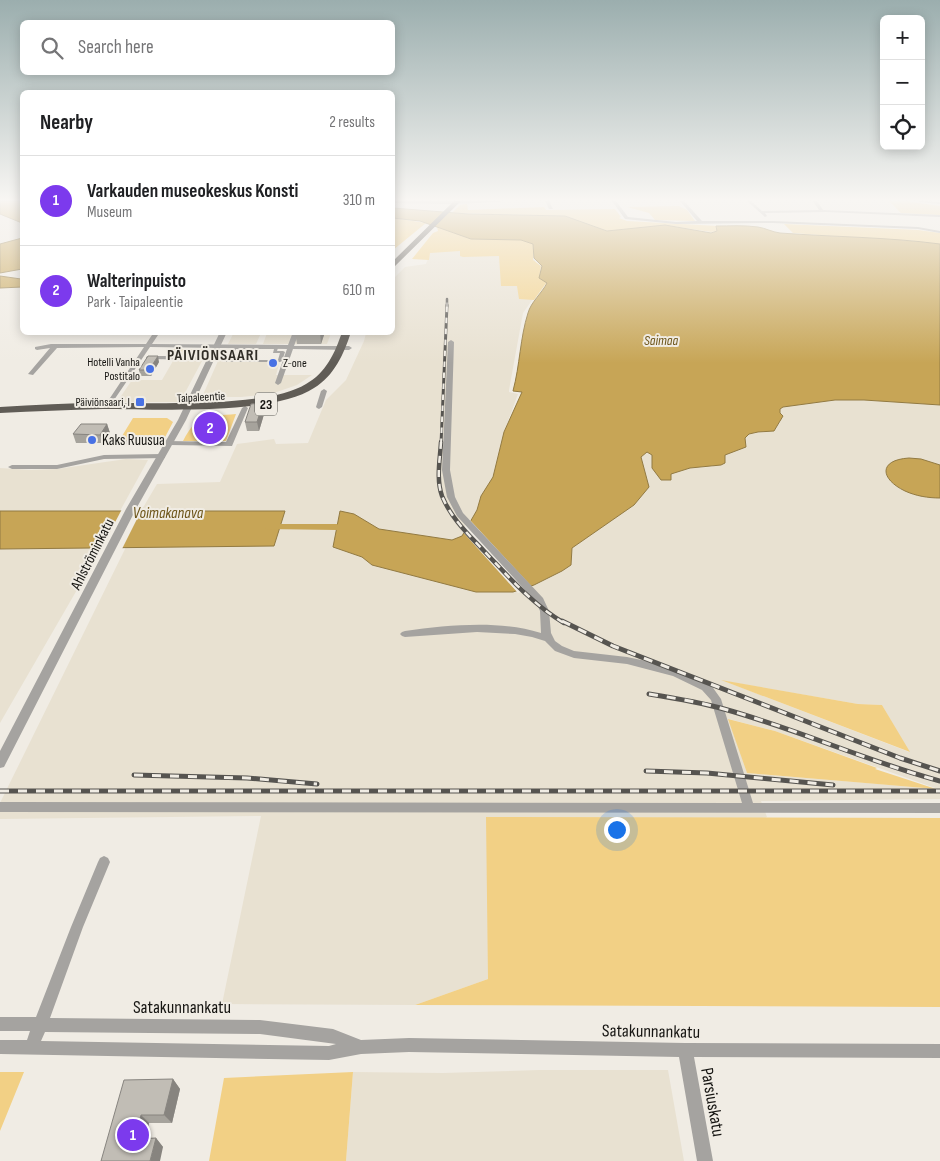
<!DOCTYPE html>
<html lang="en">
<head>
<meta charset="utf-8">
<style>
  :root { --surface:#fff; --page:#f6f6f6; --text:#202124; --muted:#757577; --line:#e0e0e0; --accent:#7c3aed }
  body { margin:0; font-family:"Sofia Sans Condensed",sans-serif; background:var(--page); color:var(--text) }
  .controls { position:absolute; right:15px; top:15px; display:grid; overflow:hidden; border-radius:8px; box-shadow:0 2px 12px #0003 }
  .controls button { width:45px; height:45px; display:grid; place-items:center; padding:0; border:0; border-bottom:1px solid var(--line); background:var(--surface); color:var(--text); font:25px sans-serif }
  .you { position:absolute; left:616px; top:829px; width:18px; height:18px; margin:-12px; border:4px solid #fff; border-radius:50%; background:#1a73e8; box-shadow:0 0 0 8px #1a73e833 }
  .badge { display:grid; place-items:center; width:32px; height:32px; border-radius:50%; background:var(--accent); color:#fff; font-size:16px; font-weight:700 }
  .pin { position:absolute; translate:-50% -50%; border:2px solid #fff; box-shadow:0 1px 5px #0006 }
  .list { margin:0; padding:0; list-style:none }
  h2 { display:flex; justify-content:space-between; align-items:center; height:65px; margin:0; padding:0 20px; font-size:21px }
  h2 small { font-size:16px; font-weight:400; color:var(--muted) }
  .list li { display:grid; grid-template-columns:32px 1fr auto; gap:15px; align-items:center; box-sizing:border-box; height:90px; padding:0 20px; border-top:1px solid var(--line) }
  .list b { display:block; font-size:19px; white-space:nowrap }
  .list p { margin:0; font-size:16px; white-space:nowrap; color:var(--muted) }
  .list em { font-size:16px; font-style:normal; color:var(--muted) }
  .icon { flex:none; width:28px; height:28px; fill:none; stroke:currentColor; stroke-width:2; stroke-linecap:round; stroke-linejoin:round }
  .map { position:relative; flex:none; width:940px; height:1161px; overflow:hidden }
  .search { position:absolute; background:var(--surface); box-shadow:0 2px 12px #0003; left:20px; top:20px; width:375px; height:55px; display:flex; align-items:center; gap:12px; box-sizing:border-box; padding:0 18px; border-radius:8px; color:var(--muted); font-size:19px }
  .panel { position:absolute; background:var(--surface); box-shadow:0 2px 12px #0003; left:20px; top:90px; width:375px; height:245px; border-radius:8px }
  .map>svg:first-child { display:block }
  .built { fill:#e8e1d1; fill-rule:evenodd }
  .green { fill:#f2d085 }
  .water { fill:#c7a556; stroke:#927a42 }
  .pier { fill:#f0ece4 }
  .lines { fill:none; stroke-linecap:round; stroke-linejoin:round }
  .canal { fill:#c7a556; fill-rule:evenodd }
  .pedestrian { fill:#a5a3a0; fill-rule:evenodd }
  .minor { fill:#a5a3a0; fill-rule:evenodd }
  .tertiary { fill:#a5a3a0; fill-rule:evenodd }
  .trunk { fill:#605c56; fill-rule:evenodd }
  .rail-far3-casing { stroke:#565450; stroke-width:2.5 }
  .rail-far2-casing { stroke:#565450; stroke-width:3 }
  .rail-far1-casing { stroke:#565450; stroke-width:4.5 }
  .rail-casing { stroke:#565450; stroke-width:5 }
  .rail-far3 { stroke:#f0ece4; stroke-width:1; stroke-dasharray:4.5; stroke-linecap:butt }
  .rail-far2 { stroke:#f0ece4; stroke-width:2; stroke-dasharray:5.5; stroke-linecap:butt }
  .rail-far1 { stroke:#f0ece4; stroke-width:2.5; stroke-dasharray:7; stroke-linecap:butt }
  .rail { stroke:#f0ece4; stroke-width:3; stroke-dasharray:9; stroke-linecap:butt }
  .wall { fill:#a6a39c }
  .shaded-wall { fill:#87847f }
  .building { fill:#c1bdb5; stroke:#87847f }
  .poi-dot { fill:#4871e4; stroke:#f0ece4; stroke-width:2 }
  .labels { text-anchor:middle; stroke-width:4; stroke-linejoin:round; paint-order:stroke }
  .far-poi-label { font-size:12px; fill:#161512; stroke:#f0ece4; text-anchor:end }
  .far-street-label { font-size:12px; fill:#161512; stroke:#f0ece4 }
  .far-water-label { font-size:14px; font-style:italic; fill:#6c5418; stroke:#f0ece4 }
  .shield { fill:#f0ece4; stroke:#575651; stroke-width:1 }
  .shield-label { font-size:14px; font-weight:bold; fill:#161512 }
  .poi-label { font-size:15px; fill:#161512; stroke:#f0ece4; text-anchor:start }
  .street-label { font-size:15px; fill:#161512; stroke:#f0ece4 }
  .far-district-label { font-size:16px; font-weight:bold; letter-spacing:1px; fill:#312e28; stroke:#f0ece4 }
  .water-label { font-size:16px; font-style:italic; fill:#6c5418; stroke:#f0ece4 }
  .near-street-label { font-size:18px; fill:#161512; stroke:#f0ece4 }
</style>
</head>
<body>
<div class="map">
<svg width="940" height="1161" viewBox="0 0 940 1161">
  <rect width="100%" height="100%" fill="#f0ece4"/>
  <path class="built" d="M440 244 530 247 539 271 538 278 545 282 523 313 509 390V392L518 394 504 432 493 477 481 496 477 510 462 537 452 540 379 529 367 522 333 547 362 557 372 565 513 592 534 585 563 571 571 565 572 548 634 505 649 487 641 457 647 452 652 455V468L671 480 670 474 690 468 712 467 749 434 774 431 781 421 780 409 783 407 835 400H864L940 405V799L761 801 767 817 488 979 415 1005 222 1004 261 816 0 819V803L126 547 274 546 285 511H141L157 484 220 482 237 444 274 439 276 444 308 443 326 400 346 380 364 341 366 333 392 332 393 279 405 267 426 264 430 253ZM724 681 858 704 882 705 909 752ZM729 719 775 731 938 789 747 773Z
    M234 332H261V333L256 344H228Z
    M267 333H331L327 344H263Z
    M173 361H202L180 402H117L132 380H162Z
    M218 361H280L276 375H312L297 385 271 394 241 397H202Z
    M126 459 148 460 120 511H0V468L31 470 57 469Z
    M102 547 100 550 0 723V549Z
    M539 1070H668L684 1161H346L353 1072 443 1073Z"/>
  <path class="green" d="M889 201H905L940 206V215L901 213Z
    M465 204H467L468 210 544 207 546 210 615 209 621 217 619 218 627 221 718 226H716L717 231 711 232 665 225 608 231 565 216 452 213 460 205Z
    M679 206 687 210 695 221 655 220 649 213 627 207Z
    M393 218 426 223 393 250Z
    M784 224 918 230 940 233V244L906 240H884L793 233Z
    M437 227 471 239 521 240 533 244V260L541 266 539 278 547 282 534 300 519 299 517 286H501L499 256 463 257 460 256V251L430 253 429 260 412 259 433 233 438 231Z
    M173 349H208L203 358H167Z
    M236 414 226 441H183C198 412 207 417 236 414Z
    M133 418H167L173 422 163 441H119Z
    M721 680 858 704 882 705 910 752Z
    M728 719 775 731 877 768 875 769 936 789 747 773Z
    M486 817 940 818V1007L415 1005 488 979Z
    M0 1072H24L0 1131Z
    M353 1072 346 1161H209L224 1078Z"/>
  <path class="water" d="M0 201H22V223L0 214Z
    M393 208 468 214 565 216 607 231 665 225 711 233 717 231 716 226C730 226 744 225 758 227 765 228 772 232 780 233 833 237 887 237 940 244V405L864 400H835L783 407 780 409V413L783 416 774 431 758 432 749 434 745 438 746 447 725 455V463L721 465 690 468 671 474V480H661L652 468V455L647 452 641 457 649 487 634 505 572 548 571 565 562 571 534 585 513 592H476L372 565 362 557 333 547 340 511 354 514 379 529 452 540 462 536 477 510 481 496 493 477 504 432 522 392 513 391C520 365 520 338 528 313 531 302 542 293 547 283L539 278 542 266 534 258 533 244 521 240 471 239 420 221 393 218Z
    M22 238V269L0 273V244Z
    M0 276 21 279 22 287 0 288Z
    M909 458 921 459 940 465V498C928 498 916 496 905 491 880 479 878 460 909 458Z
    M0 511H285L274 546 0 549Z"/>
  <path class="pier" d="M122 509H142L122 549H101Z
    M469 519 533 588 518 593 462 531Z"/>
  <g class="lines">
    <path class="canal" d="M269 524H337L341 527 337 530 266 529 265 527Z"/>
    <path class="pedestrian" d="M233 347H276L278 348 277 351H283L285 352 282 361 280 362H226V361ZM236 349H274L273 353H280L278 360H231Z"/>
    <path class="minor" d="M392 201H502L500 202 450 204 392 203Z
      M545 201H549L553 209H549Z
      M612 201H616L628 217 676 222 697 221 680 201H684L702 221H773L918 227 940 231V233L918 229 773 223 676 224 625 219Z
      M747 201H751L762 211 819 210 813 201H817L823 210 940 215V217L826 212 765 213 767 216 765 217Z
      M154 332H160L152 344 288 345 293 332H299L294 346H349L352 348 349 350 293 349 281 383 278 385 275 383 287 349 150 347 112 403 102 407H98V405L108 401 144 347 57 348 33 375 28 374 50 348 37 350 35 349V347L51 344H146Z
      M451 340 454 342 450 470 455 497 463 513 543 598 549 611 551 633 555 641 562 646 574 651 627 657 651 662 691 675 711 685 721 699 753 803H940V813L0 812V802L742 803 711 700 702 690 673 676 627 664 574 658 555 651 545 641 532 637 515 634 477 632 405 637 402 636 400 634 402 632 405 631C450 625 498 620 541 633L540 611 536 602 457 516 447 497 442 470 448 342Z
      M148 356H210L213 358 210 360 146 359V357Z
      M324 389 327 391 322 407 319 409 317 408 316 407 321 391Z
      M245 406 248 408 232 446 109 444 105 442 109 440 226 442 242 408Z
      M162 454H165V458L104 459 57 469H12L8 467 12 465H57L104 455Z
      M104 856 108 858 110 862 83 927 50 1018 260 1020 333 1029 361 1040 409 1038 685 1043 940 1044V1058L694 1057 713 1161H697L679 1057 409 1052 361 1054 329 1060 0 1054V1040H27L30 1031H0V1017H36L71 927 98 862 100 858ZM45 1032 260 1034 336 1044 329 1046 41 1041Z"/>
    <path class="tertiary" d="M918 201 940 202V204L920 202Z
      M220 332H227L186 420 136 509 4 767 0 768V751L126 509 178 420Z"/>
    <path class="trunk" d="M454 201H461L392 269V262Z
      M342 332H351C344 354 334 376 314 388 271 416 156 409 103 409 69 410 34 411 0 413V407C34 405 69 403 103 403 153 402 265 409 306 384 326 373 335 353 342 332Z"/>
    <g class="rail-far3-casing">
      <path id="rail-far3" d="M447 307V299"/>
    </g>
    <g class="rail-far2-casing">
      <path id="rail-far2" d="M441 444 447 305"/>
    </g>
    <g class="rail-far1-casing">
      <path id="rail-far1" d="M441 442C440 460 436 479 442 496 451 518 468 534 484 551 509 577 532 604 564 623"/>
    </g>
    <g class="rail-casing">
      <path id="rail" d="M562 621 613 646 900 758 940 771
        M649 694C674 698 699 702 724 709 797 729 866 761 940 781
        M646 771 707 773 833 785
        M134 775 247 778 317 784
        M0 791H940"/>
    </g>
    <use href="#rail-far3" class="rail-far3"/>
    <use href="#rail-far2" class="rail-far2"/>
    <use href="#rail-far1" class="rail-far1"/>
    <use href="#rail" class="rail"/>
  </g>
  <path class="wall" d="M295 332H325L321 344H297Z
    M159 362 151 376H140L139 370Z
    M263 403 265 411 259 431H247L245 422Z
    M107 424 110 433 103 443H76L73 434Z
    M173 1079 180 1089 172 1123H149L146 1139 156 1138 163 1147 101 1161Z"/>
  <path class="shaded-wall" d="M320 332H325L321 344Z
    M158 356 159 362 151 376 149 370Z
    M263 403 265 411 259 431 257 422Z
    M107 424 110 433 103 443 100 435Z
    M173 1079 180 1089 172 1123 164 1115Z
    M141 1115 149 1123 143 1147 135 1139Z
    M156 1138 163 1147 160 1161H150Z"/>
  <path class="building" d="M295 332H320L295 333Z
    M148 356H158L149 370H139Z
    M263 403 257 422H245L251 404Z
    M81 424H107L100 435 73 434Z
    M173 1079 164 1115H141L135 1139 156 1138 150 1161H101L124 1080Z"/>
  <linearGradient id="sky" x2="0" y2="1"><stop stop-color="#9baeae"/><stop offset="0.55" stop-color="#f8f6f3"/><stop offset="1" stop-color="#f8f6f3" stop-opacity="0"/></linearGradient>
  <rect width="940" height="363" fill="url(#sky)"/>
  <g class="poi-dot">
    <circle cx="273" cy="363" r="5"/>
    <circle cx="150" cy="369" r="5"/>
    <rect x="135" y="397" width="10" height="10" rx="2.5"/>
    <circle cx="92" cy="440" r="5"/>
  </g>
  <g class="labels">
    <g class="far-poi-label">
      <text x="140" y="366">Hotelli Vanha<tspan x="140" dy="14">Postitalo</tspan></text>
      <text x="283" y="367" text-anchor="start">Z-one</text>
      <text x="130" y="406">Päiviönsaari, I</text>
    </g>
    <g class="far-street-label">
      <text transform="translate(201 397) rotate(-3)" y="4">Taipaleentie</text>
    </g>
    <g class="far-water-label">
      <text x="661" y="345">Saimaa</text>
    </g>
    <rect class="shield" x="255" y="392.5" width="22" height="23" rx="4"/>
    <g class="shield-label">
      <text x="266" y="409">23</text>
    </g>
    <g class="poi-label">
      <text x="102" y="445">Kaks Ruusua</text>
    </g>
    <g class="street-label">
      <text transform="translate(92 554) rotate(-63)" y="5">Ahlströminkatu</text>
    </g>
    <g class="far-district-label">
      <text x="213" y="360">PÄIVIÖNSAARI</text>
    </g>
    <g class="water-label">
      <text x="168" y="518">Voimakanava</text>
    </g>
    <g class="near-street-label">
      <text x="182" y="1013">Satakunnankatu</text>
      <text transform="translate(651 1031) rotate(1)" y="6">Satakunnankatu</text>
      <text transform="translate(713 1102) rotate(80)" y="6">Parsiuskatu</text>
    </g>
  </g>
</svg>
<div class="controls">
<button>+</button>
<button>−</button>
<button><svg class="icon" aria-label="locate" viewBox="0 0 24 24"><circle cx="12" cy="12" r="6"/><path d="M12 2v4M12 18v4M2 12h4M18 12h4"/></svg></button>
</div>
<div class="you"></div>
<div class="pin badge" style="left:133px;top:1135px">1</div>
<div class="pin badge" style="left:210px;top:428px">2</div>
<div class="search"><svg class="icon" aria-label="search" viewBox="0 0 24 24"><circle cx="10" cy="10" r="6"/><path d="M15 15l6 6"/></svg>Search here</div>
<section class="panel">
<h2>Nearby<small>2 results</small></h2>
<ul class="list">
<li><span class="badge">1</span><div><b>Varkauden museokeskus Konsti</b><p>Museum</p></div><em>310 m</em></li>
<li><span class="badge">2</span><div><b>Walterinpuisto</b><p>Park · Taipaleentie</p></div><em>610 m</em></li>
</ul>
</section>
</div>
</body>
</html>
